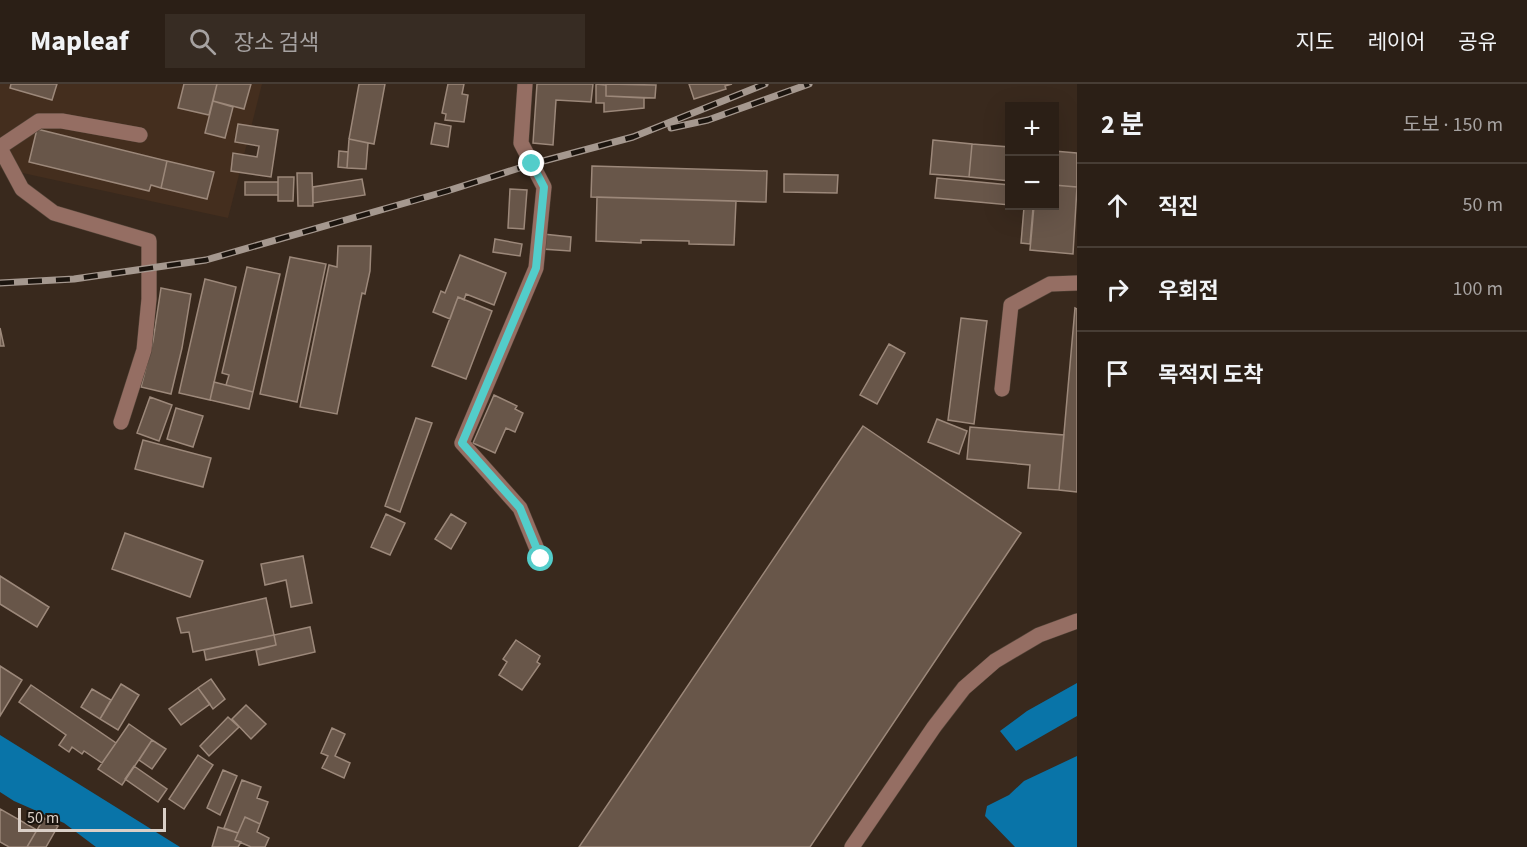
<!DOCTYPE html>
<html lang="ko">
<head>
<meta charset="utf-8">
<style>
  :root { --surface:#2b1f16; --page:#372c23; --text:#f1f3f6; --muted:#a6a2a1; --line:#473d35 }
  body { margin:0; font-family:"Source Sans 3","Noto Sans KR",sans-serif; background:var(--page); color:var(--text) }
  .controls { position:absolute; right:18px; top:18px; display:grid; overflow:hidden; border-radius:0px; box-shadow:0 6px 24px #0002 }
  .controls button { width:54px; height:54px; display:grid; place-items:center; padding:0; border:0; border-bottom:2px solid var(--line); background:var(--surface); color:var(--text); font:30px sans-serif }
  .scale { position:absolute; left:18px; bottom:15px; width:148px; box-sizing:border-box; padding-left:6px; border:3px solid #dacfc7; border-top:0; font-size:16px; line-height:21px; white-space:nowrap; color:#dacfc7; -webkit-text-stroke:4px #1b140e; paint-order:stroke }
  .stop { position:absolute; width:18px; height:18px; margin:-14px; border:4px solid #53cdca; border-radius:50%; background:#fff }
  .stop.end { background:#53cdca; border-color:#fff; box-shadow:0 2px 6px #0008 }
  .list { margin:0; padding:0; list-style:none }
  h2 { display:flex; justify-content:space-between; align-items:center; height:78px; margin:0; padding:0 24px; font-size:26px }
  h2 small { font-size:20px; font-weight:400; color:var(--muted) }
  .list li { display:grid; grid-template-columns:39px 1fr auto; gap:18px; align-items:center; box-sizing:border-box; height:84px; padding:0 24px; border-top:2px solid var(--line) }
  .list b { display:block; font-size:22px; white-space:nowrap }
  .list em { font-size:20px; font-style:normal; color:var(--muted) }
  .icon { flex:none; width:33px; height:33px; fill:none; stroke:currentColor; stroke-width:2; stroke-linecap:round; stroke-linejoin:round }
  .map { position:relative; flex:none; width:1077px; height:763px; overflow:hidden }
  header { display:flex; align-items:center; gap:36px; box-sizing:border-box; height:84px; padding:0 30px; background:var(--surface); border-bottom:2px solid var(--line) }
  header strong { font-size:28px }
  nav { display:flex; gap:33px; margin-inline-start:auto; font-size:21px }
  .search { width:420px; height:54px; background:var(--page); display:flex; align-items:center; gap:15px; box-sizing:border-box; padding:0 21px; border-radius:0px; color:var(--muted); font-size:22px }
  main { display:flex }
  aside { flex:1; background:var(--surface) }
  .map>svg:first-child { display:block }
  .built { fill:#442e1e }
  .water { fill:#0974a8 }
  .building { fill:#685649; stroke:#9c887a; stroke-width:1.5 }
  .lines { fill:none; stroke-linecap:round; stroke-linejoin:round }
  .minor-casing { stroke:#534438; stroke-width:16 }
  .minor { stroke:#956e63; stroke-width:15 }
  .rail-casing { stroke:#a5988f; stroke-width:7 }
  .rail { stroke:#1b140e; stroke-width:4.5; stroke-dasharray:14; stroke-linecap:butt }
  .route { stroke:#53cdca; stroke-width:8 }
</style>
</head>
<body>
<header>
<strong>Mapleaf</strong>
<div class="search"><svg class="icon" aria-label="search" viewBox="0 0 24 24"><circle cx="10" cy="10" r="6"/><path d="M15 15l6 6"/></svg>장소 검색</div>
<nav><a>지도</a><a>레이어</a><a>공유</a></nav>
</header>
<main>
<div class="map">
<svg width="1077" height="763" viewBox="0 0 1077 763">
  <rect width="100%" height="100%" fill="#39291d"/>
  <path class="built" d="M0 0H262L228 134 0 84Z"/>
  <path class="water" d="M1077 599V632L1016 667 1000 647 1027 627Z
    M0 651 180 763H96L64 739 14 717 0 708Z
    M1077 672V763H1015L985 732 987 722 1009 711 1024 697Z"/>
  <path class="building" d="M11 0H57L52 16 10 4Z
    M184 0H217L209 31 178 24Z
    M217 0H251L244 25 213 17Z
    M359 0H385L374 60 349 55Z
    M448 0H464L462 10 468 11 464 38 445 36 446 30 442 29Z
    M537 0H593L591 18 556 16 553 61 533 59Z
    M596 0 606 1V12L644 14V24L604 28V19H596Z
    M606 0 656 1 655 14 606 12Z
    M689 0H732L725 2 726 5 694 15Z
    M213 17 233 23 225 54 205 49Z
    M435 39 451 42 448 63 431 60Z
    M238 40 278 46 271 93 231 87 233 69 257 73 259 62 235 58Z
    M37 45 167 77 161 104 151 101 149 107 29 78Z
    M349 55 368 59 366 85 347 84Z
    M933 56 972 60 969 93 930 90Z
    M972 60 1010 63V97L969 93Z
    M339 67 348 68 347 84 338 83Z
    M1054 67 1077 69V103L1054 101Z
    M167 77 214 88 207 115 161 104Z
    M592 82 767 87 766 118 591 113Z
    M297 89H312L313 122H298Z
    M784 90 838 91 837 109 784 108Z
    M278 93H294L293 117H278Z
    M937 94 1010 101V121L935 114Z
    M362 95 365 111 313 119V103Z
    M245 98H278V111H245Z
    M1054 101 1077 103 1073 170 1030 166 1034 122H1054Z
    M510 105 527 106 524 145 508 144Z
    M597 113 736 117 734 161 689 160V157L641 156V159L596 157Z
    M1024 123 1033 124 1030 160 1021 159Z
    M543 150 571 153 570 167 542 165Z
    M495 155 522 160 520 172 493 168Z
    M338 162H371L370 187 365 210 362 209 337 330 300 323 329 181 337 183Z
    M460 171 506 189 494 221 466 210 464 216 458 213 450 235 433 228 441 207 445 209Z
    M290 173 326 180 297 318 260 310Z
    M247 183 280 190 253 308 226 301 229 291 222 289Z
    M205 195 236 203 210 316 179 309Z
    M161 204 191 210 182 264 171 310 141 303 153 257Z
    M458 213 492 227 466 295 432 282Z
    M1075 224 1077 225V408L1059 406Z
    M961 234 987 237 974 340 948 336Z
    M0 244 4 262H0Z
    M889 260 905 269 877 320 860 311Z
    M214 298 253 308 249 325 210 316Z
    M494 311 517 322 515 325 523 329 515 348 506 344 495 369 473 359Z
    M150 313 172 321 159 357 137 349Z
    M176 324 203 332 193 363 167 355Z
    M416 334 432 339 400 428 385 422Z
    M937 335 967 347 959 370 928 358Z
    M863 342 1021 449 810 763H579Z
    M970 343 1064 351 1059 406 1028 404 1030 381 967 375Z
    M143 356 211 374 203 403 135 385Z
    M386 430 405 439 390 471 371 463Z
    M451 430 466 439 451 465 435 455Z
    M125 449 203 477 190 513 112 485Z
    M303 472 312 519 291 523 286 496 265 501 261 480Z
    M0 492 49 523 37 543 0 520Z
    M266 514 274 551 193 568 189 548 181 549 177 534Z
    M310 543 315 568 259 581 256 566 276 561 274 551Z
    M274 551 276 561 206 576 204 566Z
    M516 556 540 572 537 578 540 580 522 606 499 591 507 578 503 575Z
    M0 582 22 596 0 632Z
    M211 595 225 615 213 625 198 604Z
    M121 600 139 611 118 646 100 635Z
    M31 601 116 659 102 679 84 667 82 670 72 663 69 668 59 661 66 651 19 618Z
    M198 604 210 620 181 641 169 625Z
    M92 605 111 616 100 635 81 623Z
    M246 621 266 640 251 655 232 635Z
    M228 633 239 643 209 672 200 662Z
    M129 640 152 656 122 701 98 685Z
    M332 644 345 650 335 672 350 679 344 694 322 684 328 672 321 669Z
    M152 656 166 665 152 685 139 676Z
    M198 671 213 681 184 725 169 715Z
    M134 682 167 705 158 718 125 695Z
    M223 686 237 692 220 731 207 724Z
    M242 696 261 703 257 714 268 718 260 740 245 733 238 749 224 744Z
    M0 725 37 746 27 763H9L0 758Z
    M245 733 260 740 257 748 269 754 265 763H251L235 756Z
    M44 734 58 742 46 763H27Z
    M218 743 238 749 235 756 241 758 238 763H212Z"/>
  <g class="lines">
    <g class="minor-casing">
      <path id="minor" d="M525 0 521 59 544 103 536 184 462 359 520 424 541 475
        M0 63 39 37H62L140 51
        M0 64 22 105 54 129 149 157V215L144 266 121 338
        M1002 305 1011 221 1050 200 1077 199
        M852 763 934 643 964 604 995 577 1039 551 1077 537"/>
    </g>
    <use href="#minor" class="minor"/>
    <g class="rail-casing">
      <path id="rail" d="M671 44 708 36 809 0
        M0 199 74 195 206 176 447 107 532 80 633 53 765 0"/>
    </g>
    <use href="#rail" class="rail"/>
  </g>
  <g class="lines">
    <path class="route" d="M532 80 544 103 536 184 462 359 520 424 541 475"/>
  </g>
</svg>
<div class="controls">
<button>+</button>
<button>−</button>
</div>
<div class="scale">50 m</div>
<div class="stop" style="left:541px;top:475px"></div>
<div class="stop end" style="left:532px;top:80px"></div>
</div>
<aside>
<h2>2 분<small>도보 · 150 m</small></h2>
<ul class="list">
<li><svg class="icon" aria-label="ahead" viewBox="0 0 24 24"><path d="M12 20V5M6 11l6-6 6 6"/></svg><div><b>직진</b></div><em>50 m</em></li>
<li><svg class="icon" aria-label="right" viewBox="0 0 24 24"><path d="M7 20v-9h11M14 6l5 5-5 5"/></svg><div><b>우회전</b></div><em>100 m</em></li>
<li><svg class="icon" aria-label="arrive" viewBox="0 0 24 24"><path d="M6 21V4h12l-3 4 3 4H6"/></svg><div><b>목적지 도착</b></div></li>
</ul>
</aside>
</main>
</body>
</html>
